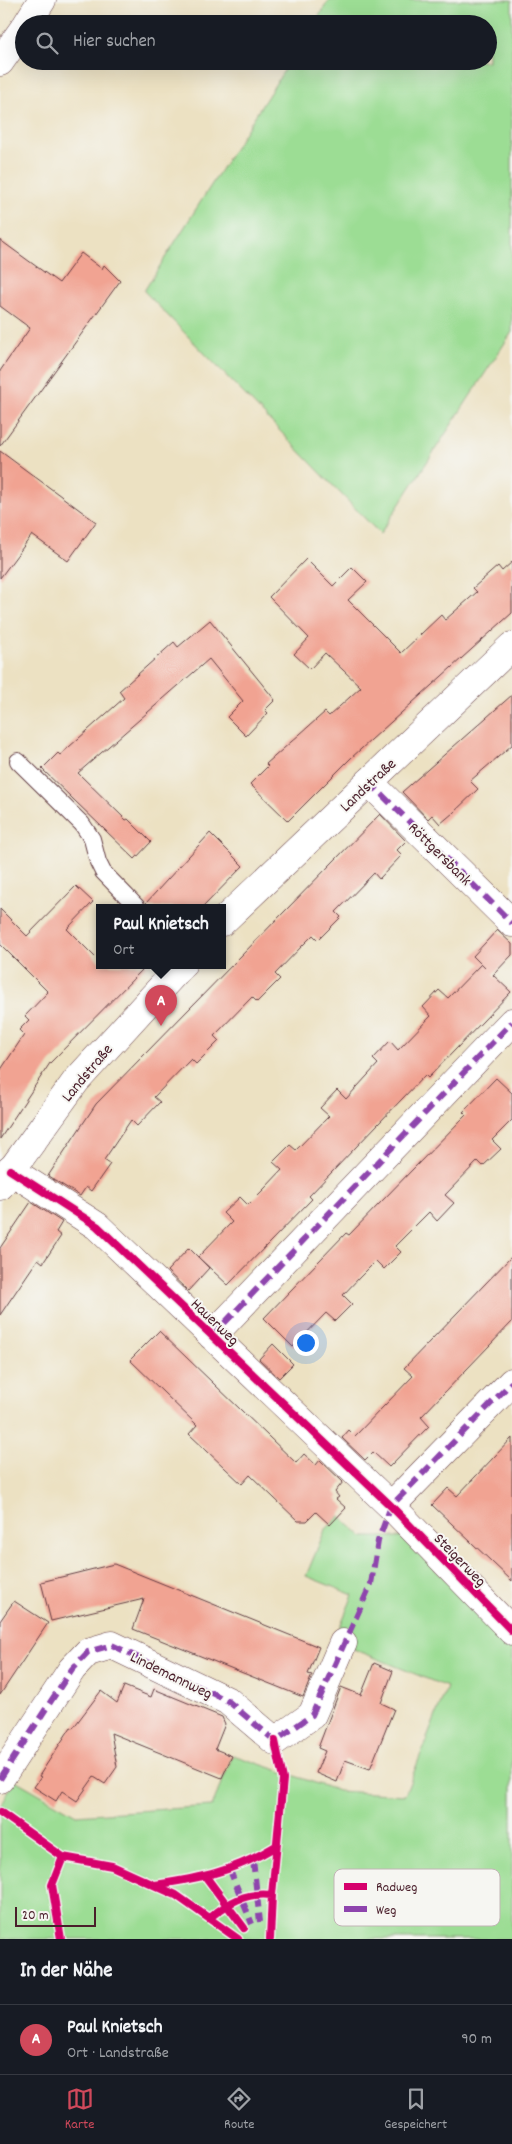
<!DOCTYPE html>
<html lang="de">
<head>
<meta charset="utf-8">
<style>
  :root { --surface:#171b24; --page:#20242c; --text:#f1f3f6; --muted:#9ea1a6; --line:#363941; --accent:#d1495b }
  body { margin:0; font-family:Dekko,sans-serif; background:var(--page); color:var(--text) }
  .scale { position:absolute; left:15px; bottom:12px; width:81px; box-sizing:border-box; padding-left:5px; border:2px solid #4a1f2b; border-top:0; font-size:14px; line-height:18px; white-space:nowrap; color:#4a1f2b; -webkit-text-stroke:4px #f6f6f2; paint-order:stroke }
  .you { position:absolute; left:305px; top:1342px; width:18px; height:18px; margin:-12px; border:4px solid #fff; border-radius:50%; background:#1a73e8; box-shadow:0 0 0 8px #1a73e833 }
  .badge { display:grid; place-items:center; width:32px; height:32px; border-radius:50%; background:var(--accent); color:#fff; font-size:16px; font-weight:700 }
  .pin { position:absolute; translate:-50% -41px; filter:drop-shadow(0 1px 2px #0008) }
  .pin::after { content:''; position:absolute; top:26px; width:18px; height:15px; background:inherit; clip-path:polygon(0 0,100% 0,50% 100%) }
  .popup { position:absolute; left:96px; top:904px; width:130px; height:65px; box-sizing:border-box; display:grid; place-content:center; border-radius:0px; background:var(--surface); filter:drop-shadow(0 1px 4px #0005); font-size:16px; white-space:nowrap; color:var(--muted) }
  .popup b { font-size:19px; color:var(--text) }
  .popup::after { content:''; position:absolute; left:50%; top:100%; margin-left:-10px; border:10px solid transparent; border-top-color:var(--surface) }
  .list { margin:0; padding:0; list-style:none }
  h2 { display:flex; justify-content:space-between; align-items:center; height:65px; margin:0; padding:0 20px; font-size:21px }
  h2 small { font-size:16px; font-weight:400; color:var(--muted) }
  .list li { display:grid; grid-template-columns:32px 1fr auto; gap:15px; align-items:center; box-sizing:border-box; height:70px; padding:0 20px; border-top:1px solid var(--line) }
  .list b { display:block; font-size:19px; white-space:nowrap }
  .list p { margin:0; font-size:16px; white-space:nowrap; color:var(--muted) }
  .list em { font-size:16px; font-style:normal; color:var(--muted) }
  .icon { flex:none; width:28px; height:28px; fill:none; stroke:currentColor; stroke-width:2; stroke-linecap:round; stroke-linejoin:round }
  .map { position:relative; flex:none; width:512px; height:1939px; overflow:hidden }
  .search { position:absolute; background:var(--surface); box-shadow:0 5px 20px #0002; left:15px; right:15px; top:15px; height:55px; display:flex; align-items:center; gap:12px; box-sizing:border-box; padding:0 18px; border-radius:28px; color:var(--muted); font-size:19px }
  .sheet { height:135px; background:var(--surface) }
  nav { display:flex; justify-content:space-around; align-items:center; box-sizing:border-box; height:70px; border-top:1px solid var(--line); background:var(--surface); font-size:14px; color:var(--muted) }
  nav a { display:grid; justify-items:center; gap:2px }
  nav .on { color:var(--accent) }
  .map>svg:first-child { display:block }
  .green { fill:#9cdd94; stroke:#737e60 }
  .building { fill:#f1a392 }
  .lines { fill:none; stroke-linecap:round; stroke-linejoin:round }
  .service-casing { stroke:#623c42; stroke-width:18 }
  .minor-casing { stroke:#623c42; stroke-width:29 }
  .tertiary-casing { stroke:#623c42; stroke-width:29 }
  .service { stroke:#fff; stroke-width:16 }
  .minor { stroke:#fff; stroke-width:28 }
  .tertiary { stroke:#fff; stroke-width:28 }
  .quiet { stroke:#8e44ad; stroke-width:6; stroke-dasharray:12 6; stroke-linecap:butt }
  .cycleway-casing { stroke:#f6f6f2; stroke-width:11 }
  .cycleway { stroke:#d6006c; stroke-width:8 }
  .labels { text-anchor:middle; stroke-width:4; stroke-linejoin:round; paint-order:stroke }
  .street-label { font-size:16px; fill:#4a1f2b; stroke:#f6f6f2 }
  .key { fill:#f6f6f2; stroke:#c2b6b6; stroke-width:1 }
  .key-label { font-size:14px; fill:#4a1f2b }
</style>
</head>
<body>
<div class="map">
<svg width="512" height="1939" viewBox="0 0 512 1939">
  <rect width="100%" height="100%" fill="#f6f6f2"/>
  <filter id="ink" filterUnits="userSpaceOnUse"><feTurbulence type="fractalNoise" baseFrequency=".02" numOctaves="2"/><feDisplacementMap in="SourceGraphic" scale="10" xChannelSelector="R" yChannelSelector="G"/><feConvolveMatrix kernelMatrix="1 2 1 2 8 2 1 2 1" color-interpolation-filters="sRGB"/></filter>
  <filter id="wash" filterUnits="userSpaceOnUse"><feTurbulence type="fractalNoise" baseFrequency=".0096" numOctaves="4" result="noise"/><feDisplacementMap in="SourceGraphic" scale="20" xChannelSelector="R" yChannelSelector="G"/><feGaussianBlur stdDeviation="1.12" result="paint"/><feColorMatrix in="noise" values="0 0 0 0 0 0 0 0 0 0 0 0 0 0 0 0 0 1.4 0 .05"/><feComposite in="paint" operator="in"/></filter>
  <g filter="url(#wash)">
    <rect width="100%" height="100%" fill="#ece1c2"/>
    <path class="green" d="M329 0H512V332L380 534 144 291 290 61H488V24H314Z
      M340 1516 363 1537H401L512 1642V1939H0V1807L15 1780 76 1815 212 1806 233 1755 339 1791 405 1795 447 1687 334 1641 353 1595 306 1576 325 1530Z"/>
    <g id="blocks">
      <path class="building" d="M0 240 59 283 81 253 102 269 104 265 120 281 0 446V371L30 328 0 306Z
        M0 451 96 522 68 561 32 535 0 578Z
        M306 559 333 586 352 567 367 582 348 600 401 653 441 615 445 620 477 592 473 588 498 566 502 571 512 562V613L351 758 288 821 250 784 268 766 266 764 325 712 329 716 361 687 325 653 310 669 294 654 309 638 269 597Z
        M210 620 275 700 265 710 268 713 246 736 227 717 243 701 209 659 78 773 126 820 128 819 151 842 135 859 42 769 58 753 60 755 124 698 119 691 174 642 178 647Z
        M512 695V745L470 781 478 789 453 813 440 824 432 815 428 819 402 792Z
        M380 814 406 841 397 850 402 855 379 879 374 873 336 912 341 917 318 940 313 935 303 945 275 974 280 979 257 1002 252 997 214 1036 219 1041 196 1064 191 1059 154 1097 160 1102 137 1126 131 1120 104 1160 110 1164 91 1191 86 1187 80 1196 48 1176 96 1104Z
        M210 833 243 866 203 907H147L146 903Z
        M76 886 93 902 67 929 100 962V965H147L50 1063 0 1139V1071L24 1035 19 1030 29 1020 25 1016 48 992 0 944V909L27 936Z
        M497 930 512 944V955L493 975 511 992 428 1078 425 1075 309 1196 312 1199 228 1285 198 1257 232 1222 223 1213 240 1197 248 1205 265 1188 282 1170 273 1162 290 1145 296 1150 329 1116 320 1108 337 1090 346 1099 378 1064 373 1059 390 1041 398 1050 431 1016 423 1007 439 990 448 998 481 964 485 968 473 956Z
        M496 1078 512 1093V1120L492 1140 501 1149 483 1166 478 1161 445 1195 454 1203 437 1221 429 1212 395 1246 401 1252 384 1269 376 1261 359 1278 343 1295 352 1304 335 1321 326 1313 293 1347 264 1318 346 1233 349 1235 413 1169 466 1115 463 1112Z
        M31 1202 62 1222 56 1232 61 1236 43 1263 38 1259 0 1315V1248Z
        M189 1248 209 1268 188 1291 167 1271Z
        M512 1256V1322L421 1417 429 1426 389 1467 373 1452 365 1460 342 1438 349 1430 355 1436 413 1376 404 1368Z
        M159 1331 296 1463 304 1454 316 1465 320 1460 343 1482 335 1492 339 1497 336 1499 346 1508 330 1525 316 1512 307 1521H298L250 1475 242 1484 189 1434 197 1425 130 1360Z
        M273 1344 293 1364 279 1378 259 1359Z
        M512 1438V1581L432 1505 448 1488 457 1496Z
        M114 1564 319 1647 308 1674 312 1675 303 1697 133 1629 144 1599 51 1621 41 1582Z
        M14 1601 48 1623 0 1695V1621Z
        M374 1663 393 1671 381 1703 394 1709 370 1769 345 1760 337 1782 316 1773 325 1751 318 1748 341 1687 361 1695Z
        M124 1686 151 1697 154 1689 222 1717 225 1724 215 1749 232 1756 222 1778 111 1733 117 1767 105 1784 94 1777 77 1801 62 1791 56 1801 34 1787 41 1777 39 1776 71 1727 73 1728 101 1691 117 1703Z"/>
    </g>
  </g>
  <g filter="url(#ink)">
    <use href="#blocks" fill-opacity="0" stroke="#623c42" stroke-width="1"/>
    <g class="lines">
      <g class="service-casing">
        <path id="service" d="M18 761 82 824 92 839 98 862 103 872 137 907"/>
      </g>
      <g class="minor-casing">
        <path id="minor" d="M27 24 42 0
          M0 62 24 28
          M369 782 512 923
          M10 1170 97 1226 391 1506 512 1631
          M212 1336 512 1022
          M391 1506 512 1382
          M0 1779 72 1669 88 1652 112 1645 228 1701 275 1741 312 1715 343 1643"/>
      </g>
      <g class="tertiary-casing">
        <path id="tertiary" d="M222 922 512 646
          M0 1186 76 1081 182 965"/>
      </g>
      <use href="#service" class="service"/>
      <use href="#minor" class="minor"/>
      <use href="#tertiary" class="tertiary"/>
      <path class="quiet" d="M369 782 512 923
        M212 1336 512 1022
        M0 1779 72 1669 88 1652 112 1645 228 1701 275 1741 312 1715 371 1584 378 1541 391 1506 512 1382
        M253 1860 260 1922
        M229 1868 252 1924"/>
      <g class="cycleway-casing">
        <path id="cycleway" d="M10 1170 97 1226 391 1506 512 1631
          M0 1812 63 1857 112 1866 176 1895 238 1939
          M206 1877 244 1928
          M155 1885C201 1878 235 1871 276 1846
          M209 1918C230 1902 245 1892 272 1895
          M61 1939 52 1885 63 1857
          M270 1939 272 1895 283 1779 275 1741"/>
      </g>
      <use href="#cycleway" class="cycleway"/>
    </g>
  </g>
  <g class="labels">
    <g class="street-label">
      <text transform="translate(367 784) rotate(-43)" y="6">Landstraße</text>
      <text transform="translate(441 853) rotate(45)" y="6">Röttgersbank</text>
      <text transform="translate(86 1072) rotate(-50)" y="6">Landstraße</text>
      <text transform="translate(216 1321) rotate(44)" y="6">Hauerweg</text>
      <text transform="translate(461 1559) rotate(46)" y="6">Steigerweg</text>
      <text transform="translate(172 1674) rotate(26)" y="6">Lindemannweg</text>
    </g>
  </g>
  <rect x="334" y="1869" width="166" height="57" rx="8" class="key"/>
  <rect x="344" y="1883" width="23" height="7" fill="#d6006c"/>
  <rect x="344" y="1906" width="23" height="6" fill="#8e44ad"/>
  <g class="key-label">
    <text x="376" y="1891">Radweg</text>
    <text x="376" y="1914">Weg</text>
  </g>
</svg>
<div class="scale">20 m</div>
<div class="you"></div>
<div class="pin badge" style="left:161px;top:1026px">A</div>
<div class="popup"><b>Paul Knietsch</b>Ort</div>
<div class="search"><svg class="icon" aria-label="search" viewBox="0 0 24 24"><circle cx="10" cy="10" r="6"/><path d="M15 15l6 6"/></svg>Hier suchen</div>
</div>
<section class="sheet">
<h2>In der Nähe<small></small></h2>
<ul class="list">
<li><span class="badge">A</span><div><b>Paul Knietsch</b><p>Ort · Landstraße</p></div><em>90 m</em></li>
</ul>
</section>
<nav>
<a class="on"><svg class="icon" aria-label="map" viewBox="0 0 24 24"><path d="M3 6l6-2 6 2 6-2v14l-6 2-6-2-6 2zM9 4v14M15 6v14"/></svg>Karte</a>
<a><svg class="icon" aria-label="directions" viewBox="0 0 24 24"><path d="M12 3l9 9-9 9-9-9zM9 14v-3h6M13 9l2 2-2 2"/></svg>Route</a>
<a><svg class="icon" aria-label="saved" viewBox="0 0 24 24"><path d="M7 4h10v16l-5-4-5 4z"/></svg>Gespeichert</a>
</nav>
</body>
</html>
